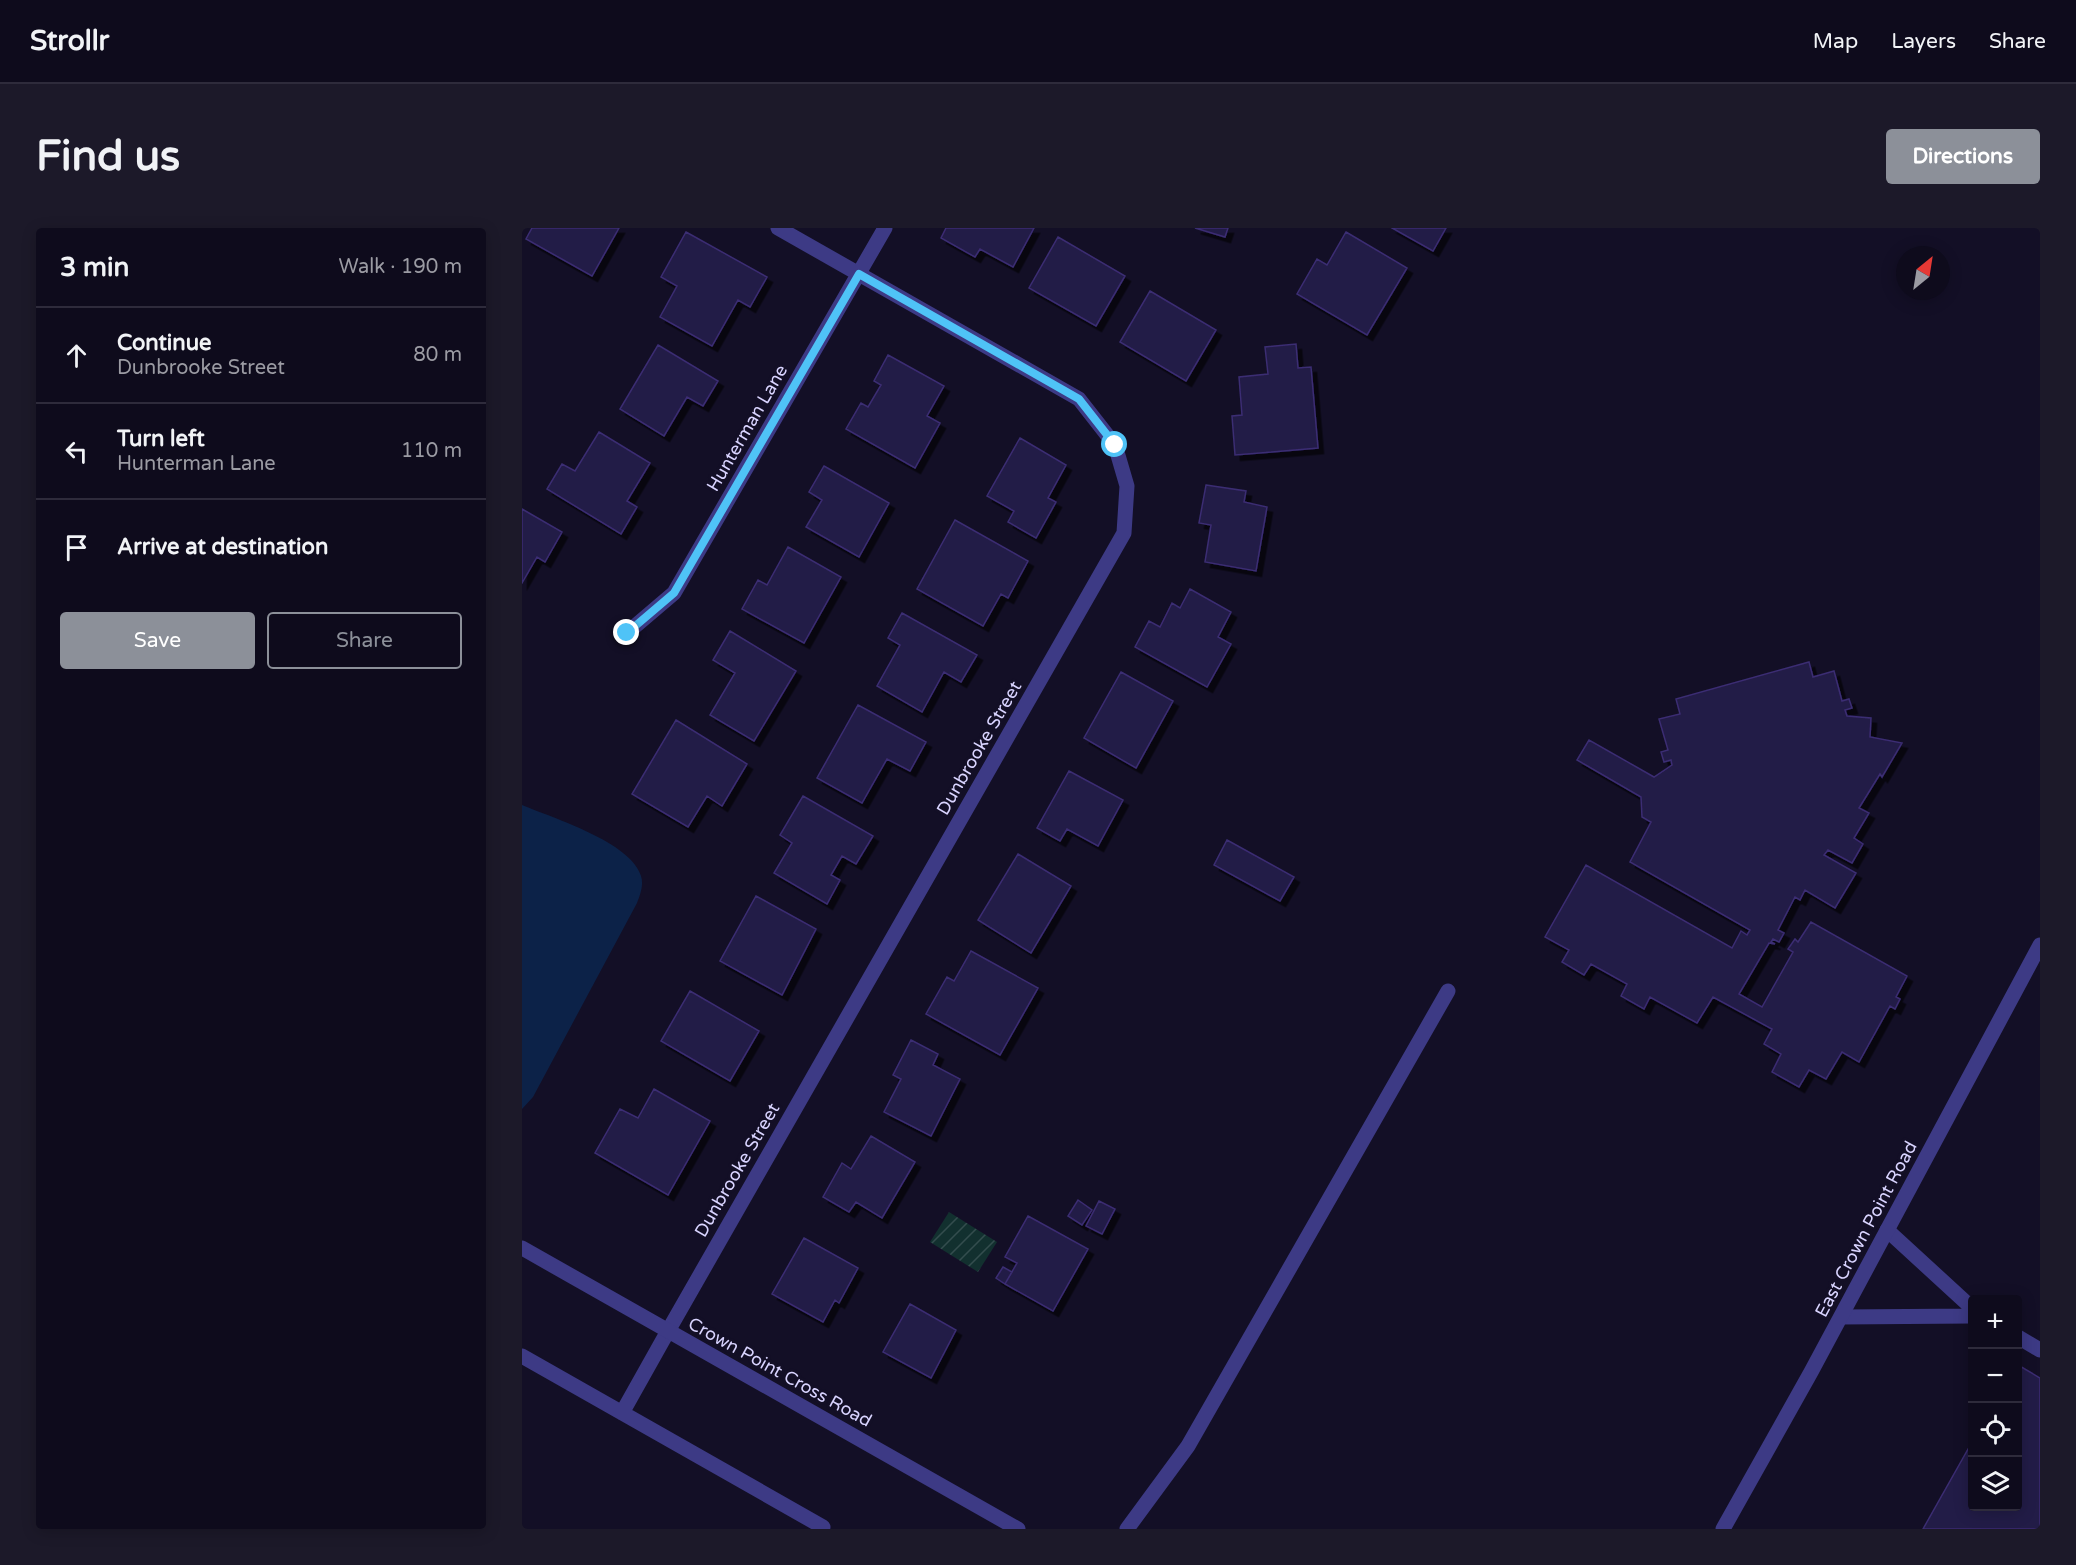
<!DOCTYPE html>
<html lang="en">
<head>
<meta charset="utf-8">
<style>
  :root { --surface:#0e0b1c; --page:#1c1929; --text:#f1f3f6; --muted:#9b9ba3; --line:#2e2b3b; --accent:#8c9099 }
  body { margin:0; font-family:"Varela Round",sans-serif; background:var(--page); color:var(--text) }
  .controls { position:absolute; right:18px; bottom:18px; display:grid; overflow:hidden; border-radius:6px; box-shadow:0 3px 15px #0003 }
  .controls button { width:54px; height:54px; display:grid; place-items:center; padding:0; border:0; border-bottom:2px solid var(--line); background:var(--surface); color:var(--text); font:30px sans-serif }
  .compass { position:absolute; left:1374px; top:18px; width:54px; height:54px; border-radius:50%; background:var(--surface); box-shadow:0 3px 15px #0003; rotate:30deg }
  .stop { position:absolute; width:18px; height:18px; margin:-14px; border:4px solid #4fc3f7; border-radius:50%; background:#fff }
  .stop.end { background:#4fc3f7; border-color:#fff; box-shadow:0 2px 6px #0008 }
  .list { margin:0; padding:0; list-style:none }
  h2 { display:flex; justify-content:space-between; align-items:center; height:78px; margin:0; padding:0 24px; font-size:26px }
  h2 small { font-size:20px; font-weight:400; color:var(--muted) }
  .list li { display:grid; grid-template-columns:39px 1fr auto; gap:18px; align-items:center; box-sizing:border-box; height:96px; padding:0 24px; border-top:2px solid var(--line) }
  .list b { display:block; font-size:22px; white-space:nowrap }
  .list p { margin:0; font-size:20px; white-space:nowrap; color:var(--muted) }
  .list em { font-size:20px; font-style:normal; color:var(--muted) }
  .actions { display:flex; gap:12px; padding:18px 24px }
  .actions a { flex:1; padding:14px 0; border:2px solid var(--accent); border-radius:6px; text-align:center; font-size:21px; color:var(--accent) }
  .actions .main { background:var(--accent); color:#fff }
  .icon { flex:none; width:33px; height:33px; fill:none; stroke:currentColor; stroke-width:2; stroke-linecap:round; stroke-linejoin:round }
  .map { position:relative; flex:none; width:1518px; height:1301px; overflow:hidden; border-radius:6px }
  header { display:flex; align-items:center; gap:36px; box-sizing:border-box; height:84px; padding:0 30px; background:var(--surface); border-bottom:2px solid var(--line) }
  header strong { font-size:28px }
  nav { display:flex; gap:33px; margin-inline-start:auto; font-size:21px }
  .intro { display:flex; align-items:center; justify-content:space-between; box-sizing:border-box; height:144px; padding:0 36px }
  h1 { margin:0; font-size:42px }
  .button { padding:15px 27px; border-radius:6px; background:var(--accent); color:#fff; font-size:21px; font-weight:700 }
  main { display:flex; gap:36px; padding:0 36px }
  aside { flex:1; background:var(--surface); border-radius:6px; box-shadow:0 3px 15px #0003 }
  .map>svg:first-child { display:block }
  .garden { fill:url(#garden-furrows) }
  .water { fill:#0c2248 }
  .building { fill:#241b47; stroke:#3b2d73; stroke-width:1.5; filter:url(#shadow) }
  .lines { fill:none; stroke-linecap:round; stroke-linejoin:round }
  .service { stroke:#3d3a85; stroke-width:15 }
  .minor { stroke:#3d3a85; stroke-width:15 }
  .tertiary { stroke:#3d3a85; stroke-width:15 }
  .route { stroke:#4fc3f7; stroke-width:8 }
  .labels { text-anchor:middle; stroke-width:6; stroke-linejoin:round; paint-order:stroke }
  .street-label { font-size:18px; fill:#d9d4ff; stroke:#130f26 }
</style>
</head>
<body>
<header>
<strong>Strollr</strong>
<nav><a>Map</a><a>Layers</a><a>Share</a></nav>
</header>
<div class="intro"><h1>Find us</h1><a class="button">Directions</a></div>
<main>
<aside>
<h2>3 min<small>Walk · 190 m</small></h2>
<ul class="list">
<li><svg class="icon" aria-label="ahead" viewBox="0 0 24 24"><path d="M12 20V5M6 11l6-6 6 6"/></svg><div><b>Continue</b><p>Dunbrooke Street</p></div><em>80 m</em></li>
<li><svg class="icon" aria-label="left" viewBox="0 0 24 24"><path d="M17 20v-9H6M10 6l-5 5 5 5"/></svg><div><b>Turn left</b><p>Hunterman Lane</p></div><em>110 m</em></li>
<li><svg class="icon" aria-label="arrive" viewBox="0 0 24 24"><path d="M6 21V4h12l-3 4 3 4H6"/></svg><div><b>Arrive at destination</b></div></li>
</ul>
<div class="actions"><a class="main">Save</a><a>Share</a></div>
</aside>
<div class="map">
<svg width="1518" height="1301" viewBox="0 0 1518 1301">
  <defs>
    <pattern id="garden-furrows" width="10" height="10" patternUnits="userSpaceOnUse" patternTransform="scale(1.5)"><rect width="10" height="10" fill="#12302f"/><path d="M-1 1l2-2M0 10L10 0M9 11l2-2" fill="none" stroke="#344d4e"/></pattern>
    <filter id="shadow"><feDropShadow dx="5.5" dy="5.5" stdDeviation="0" flood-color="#0009"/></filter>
  </defs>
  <rect width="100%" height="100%" fill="#130f26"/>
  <path class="garden" d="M427 984 475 1014 456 1044 408 1014Z"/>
  <path class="water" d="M0 577C31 590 109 614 119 648 122 657 118 667 115 675L11 869 0 881Z"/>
  <path class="building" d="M10 0H97L70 48 4 11Z
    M424 0H512L491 39 458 21 453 29 419 10Z
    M673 0H706L703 9Z
    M870 0H924L911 23Z
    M164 4 245 49 228 79 216 72 190 118 138 89 155 58 139 49Z
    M824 4 885 40 845 107 775 66 795 31 805 37Z
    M536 9 603 48 574 98 507 60Z
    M628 63 694 102 664 153 598 114Z
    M774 116 776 140 789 139 796 220 713 227 710 188 720 187 717 149 746 146 743 119Z
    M136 117 196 153 181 178 165 169 142 208 98 181Z
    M366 127 422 158 405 188 418 195 393 240 324 201 339 175 346 179 359 157 352 153Z
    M77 204 128 235 105 273 115 279 99 306 25 261 40 236 53 243Z
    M498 210 544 237 526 270 534 274 514 310 486 294 492 283 465 268Z
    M302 238 367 275 337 329 284 299 300 272 287 264Z
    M684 257 724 263 722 274 745 279 734 343 683 334 689 297 677 295Z
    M0 281 40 304 23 334 15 329 0 355Z
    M433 292 506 333 486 370 479 366 461 398 395 361Z
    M266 319 319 349 282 415 220 381 236 352 245 357Z
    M668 361 709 384 696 409 709 416 685 459 613 419 627 393 638 399 650 375 658 380Z
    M380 385 455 427 439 454 422 444 400 484 355 458 378 417 366 410Z
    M208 403 274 443 232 513 188 487 213 445 191 432Z
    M1287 434 1291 449 1312 443 1320 473 1327 471 1330 480 1323 482 1325 488 1349 490 1348 509 1380 515 1360 549 1358 546 1337 580 1347 585 1332 610 1341 616 1330 635 1306 622 1302 627 1334 645 1313 680 1283 662 1278 672 1273 669 1256 702 1262 705 1257 714 1251 711 1249 714 1253 716 1247 715 1217 766 1240 779 1271 724 1266 721 1273 711 1276 714 1289 694 1385 748 1374 769 1378 771 1373 781 1368 778 1337 834 1320 824 1304 851 1287 842 1277 859 1250 844 1259 826 1242 816 1250 801 1191 769 1175 795 1128 769 1122 781 1099 768 1105 756 1069 736 1062 747 1040 734 1047 722 1023 709 1064 637 1210 720 1219 703 1225 707 1228 702 1108 634 1129 594 1120 589 1119 569 1055 532 1067 512 1132 549 1150 537 1149 532 1142 534 1139 524 1146 522 1137 491 1158 486 1154 471Z
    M599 444 651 473 614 540 562 510Z
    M336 477 404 514 388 543 365 531 340 575 295 550Z
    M154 492 225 536 200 578 185 568 166 599 110 566Z
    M547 543 601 572 576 618 545 601 538 613 515 600Z
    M281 568 351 608 334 636 320 628 309 647 318 652 305 676 252 645 270 615 258 607Z
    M705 612 772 649 758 673 692 637Z
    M496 626 549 658 509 725 456 692Z
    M234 668 294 701 260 767 198 733Z
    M449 723 516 760 478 827 404 786 425 749 432 753Z
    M168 763 237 803 208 853 139 813Z
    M389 812 416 826 411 837 438 851 409 908 362 884 379 851 371 847Z
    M132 861 188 893 146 967 73 925 98 881 116 890Z
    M349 908 393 934 360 990 334 974 327 984 301 969 320 935 329 941Z
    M556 972 570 982 560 997 546 988Z
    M577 973 593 981 580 1006 564 998Z
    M506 988 566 1021 531 1083 483 1056 495 1035 483 1029Z
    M282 1010 336 1040 317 1075 313 1072 301 1094 250 1066Z
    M481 1039 490 1044 483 1056 474 1050Z
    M388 1076 434 1102 409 1150 361 1124Z
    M1496 1137 1518 1150V1301H1401L1450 1214V1278H1496Z"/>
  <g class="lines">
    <path class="service" d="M1365 1002 1450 1080
      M1319 1089 1450 1088
      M1496 1109 1518 1122
      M0 1128 301 1299
      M100 1185 146 1103
      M605 1301 666 1218 926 763"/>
    <path class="minor" d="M105 405 152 365 363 0
      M146 1103 602 305 605 258 593 217 557 171 256 0"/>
    <path class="tertiary" d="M0 1020 496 1301
      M1201 1301 1289 1144 1518 717"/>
  </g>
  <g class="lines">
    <path class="route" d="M105 405 152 365 337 46 557 171 593 217"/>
  </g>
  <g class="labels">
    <g class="street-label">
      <text transform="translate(225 200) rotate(-60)" y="6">Hunterman Lane</text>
      <text transform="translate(457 520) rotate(-60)" y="6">Dunbrooke Street</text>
      <text transform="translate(215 942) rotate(-60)" y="6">Dunbrooke Street</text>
      <text transform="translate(1344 1001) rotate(-62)" y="6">East Crown Point Road</text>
      <text transform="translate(258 1144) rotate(29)" y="6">Crown Point Cross Road</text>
    </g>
  </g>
</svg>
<div class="controls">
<button>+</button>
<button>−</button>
<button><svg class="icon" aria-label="locate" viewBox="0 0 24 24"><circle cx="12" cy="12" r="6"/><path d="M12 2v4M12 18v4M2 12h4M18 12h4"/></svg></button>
<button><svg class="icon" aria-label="layers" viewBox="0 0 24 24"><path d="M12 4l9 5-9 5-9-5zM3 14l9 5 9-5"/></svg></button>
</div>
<svg class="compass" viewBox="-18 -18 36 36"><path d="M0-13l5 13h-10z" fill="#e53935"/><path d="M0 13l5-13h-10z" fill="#9b9ba3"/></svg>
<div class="stop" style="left:593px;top:217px"></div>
<div class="stop end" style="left:105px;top:405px"></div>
</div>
</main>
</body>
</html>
